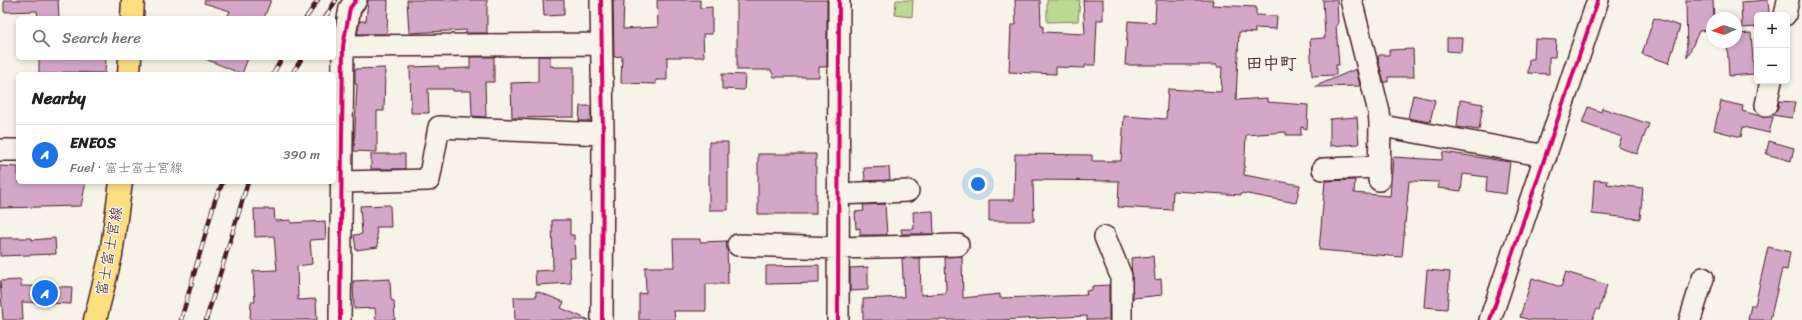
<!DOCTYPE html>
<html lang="en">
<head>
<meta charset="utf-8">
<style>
  :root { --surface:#fff; --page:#f2f2f2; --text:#202124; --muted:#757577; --line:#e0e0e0; --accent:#1a73e8 }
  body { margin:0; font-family:Sriracha,"Klee One",sans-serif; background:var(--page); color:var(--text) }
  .controls { position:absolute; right:12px; top:12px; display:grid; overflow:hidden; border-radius:6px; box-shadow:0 2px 6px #0003 }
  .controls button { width:36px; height:36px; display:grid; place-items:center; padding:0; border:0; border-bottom:1px solid var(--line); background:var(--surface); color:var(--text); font:20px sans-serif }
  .compass { position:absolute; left:1706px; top:12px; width:36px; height:36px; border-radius:50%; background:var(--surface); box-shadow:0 2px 6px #0003; rotate:267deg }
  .you { position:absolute; left:978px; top:184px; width:14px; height:14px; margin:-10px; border:3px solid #fff; border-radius:50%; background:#1a73e8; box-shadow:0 0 0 6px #1a73e833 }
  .badge { display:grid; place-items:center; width:26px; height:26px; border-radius:50%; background:var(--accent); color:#fff; font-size:13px; font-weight:700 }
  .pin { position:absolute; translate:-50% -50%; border:2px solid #fff; box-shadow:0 1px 4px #0006 }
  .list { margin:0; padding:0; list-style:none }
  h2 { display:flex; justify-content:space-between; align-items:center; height:52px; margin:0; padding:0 16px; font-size:17px }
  h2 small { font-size:13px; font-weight:400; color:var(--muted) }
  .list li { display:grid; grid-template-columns:26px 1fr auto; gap:12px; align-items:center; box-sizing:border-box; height:60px; padding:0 16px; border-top:1px solid var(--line) }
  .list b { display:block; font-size:15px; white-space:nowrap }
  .list p { margin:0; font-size:13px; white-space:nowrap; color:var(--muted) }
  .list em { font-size:13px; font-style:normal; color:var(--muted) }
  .icon { flex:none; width:22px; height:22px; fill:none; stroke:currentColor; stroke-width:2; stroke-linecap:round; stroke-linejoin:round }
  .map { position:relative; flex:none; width:1802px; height:320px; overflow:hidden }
  .search { position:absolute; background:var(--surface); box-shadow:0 2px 6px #0003; left:16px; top:16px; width:320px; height:44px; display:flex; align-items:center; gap:10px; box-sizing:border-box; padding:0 14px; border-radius:6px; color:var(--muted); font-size:15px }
  .panel { position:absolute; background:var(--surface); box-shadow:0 2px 6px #0003; left:16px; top:72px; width:320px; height:112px; border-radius:6px }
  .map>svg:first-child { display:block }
  .green { fill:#bbd991; stroke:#827c5e }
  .building { fill:#d4a7c9; stroke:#4a1f2b }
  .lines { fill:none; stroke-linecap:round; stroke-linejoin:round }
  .minor-casing { stroke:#4a1f2b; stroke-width:24 }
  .major-casing { stroke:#4a1f2b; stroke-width:25 }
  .minor { stroke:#f7f3e8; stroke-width:21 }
  .major { stroke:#fce080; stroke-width:22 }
  .rail-casing { stroke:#4a1f2b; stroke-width:4.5 }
  .rail { stroke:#f7f3e8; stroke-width:3; stroke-dasharray:9; stroke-linecap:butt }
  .cycleway-casing { stroke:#f7f3e8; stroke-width:6 }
  .cycleway { stroke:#d6006c; stroke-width:4 }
  .labels { text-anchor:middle; stroke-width:3; stroke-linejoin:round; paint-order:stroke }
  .street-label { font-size:15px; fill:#4a1f2b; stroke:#f7f3e8 }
  .quarter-label { font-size:17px; font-weight:bold; fill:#4a1f2b; stroke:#f7f3e8 }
</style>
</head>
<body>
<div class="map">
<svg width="1802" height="320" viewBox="0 0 1802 320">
  <rect width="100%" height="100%" fill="#f7f3e8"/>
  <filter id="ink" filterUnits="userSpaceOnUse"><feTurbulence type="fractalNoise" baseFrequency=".025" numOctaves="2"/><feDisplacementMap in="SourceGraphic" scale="8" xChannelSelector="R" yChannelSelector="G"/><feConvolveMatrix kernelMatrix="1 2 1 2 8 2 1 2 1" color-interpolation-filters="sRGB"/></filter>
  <g filter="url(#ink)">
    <path class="green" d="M896 0H913L912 17 895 15Z
      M1047 0H1080L1078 21 1047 22Z"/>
    <path class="building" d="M4 0H58L59 18H38L37 11 4 12Z
      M205 0H271L264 18H227L230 11 204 3Z
      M368 0H388L387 34H357L360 21H366Z
      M407 0H487V33H466V30L409 33Z
      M543 0H564V15L544 16Z
      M613 0H624L623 29 658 27 657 0H700V8L712 7V34H703L704 57H667V80H656V84L621 83 622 56 614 57Z
      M737 0H827V67H819V77H774L771 70H737Z
      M1015 0H1040L1041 26H1043V32L1085 34 1083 0H1103V20H1097L1095 65H1085V68L1056 67V74L1009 72 1011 25H1016Z
      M1156 0H1213L1212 5 1256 7V15L1277 16 1276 29 1255 28V33L1239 32 1236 100 1267 98V102L1308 105 1307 129 1301 127V135H1286V132L1246 135 1244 175 1300 185 1296 203 1242 193V195L1173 191 1172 210 1118 207 1119 181 1033 180 1034 221H989V200H1014L1015 154 1092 155V161H1121L1124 116 1166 119 1168 89 1221 92 1222 67H1217V65H1125L1128 21 1155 23Z
      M1323 0H1337L1338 25H1336L1339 65H1336V75L1312 76 1310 39 1325 38Z
      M1686 0H1713L1714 18H1712V30L1699 31 1687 58Z
      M1768 0 1769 13 1757 15V27L1742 28 1741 2Z
      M1654 18 1680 26 1669 63 1642 54Z
      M1751 33 1754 74 1729 76 1727 42H1736V34Z
      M1447 38H1462L1461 52 1447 51Z
      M1535 39 1556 40 1555 57H1549V74L1528 73 1529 59H1534Z
      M1413 49 1414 77H1388V82H1384L1378 60 1379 55H1389V50Z
      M538 56H550V66H553V67H574V117L512 118 511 83 538 82Z
      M470 57H494V82H485L486 117 472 116 471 91H453V89H428L429 113H411L410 67 439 66V69L470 68Z
      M39 58H106L105 73 64 72 59 74H39Z
      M203 58H248L242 74Z
      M385 68 384 111H377V152L354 151 357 84H355V69Z
      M1356 69 1360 86 1316 87V86Z
      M722 74 745 75 744 90 722 89Z
      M1413 95 1435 100 1430 122 1408 118Z
      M1460 100 1483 104 1479 130 1457 127Z
      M1721 101 1743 106 1742 111 1764 117H1773L1769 133 1743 127 1741 137 1714 130Z
      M1779 101 1795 102 1792 118 1772 115 1778 108Z
      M580 106H591V121H579Z
      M1588 107 1601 112 1602 108 1649 124 1637 154 1618 147 1622 137 1582 123Z
      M1357 117 1359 144 1330 146V119Z
      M1769 141 1794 148 1791 161 1766 154Z
      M709 142H728V210H709Z
      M1443 152 1510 162 1506 194 1486 191 1487 177 1463 174 1461 191 1438 188 1439 182 1409 181 1402 257 1319 250 1325 181 1355 180 1354 193 1390 196 1393 157 1442 160Z
      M371 154H405V169H371Z
      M758 154H816V214H758Z
      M0 166 18 167V182H86L81 206 0 208Z
      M889 167 890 180 865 181 864 168Z
      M1594 180 1608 181 1607 184 1643 188 1640 219 1592 214Z
      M885 204 887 235H860V228L856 229 855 212 864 211 863 205Z
      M390 205 391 227H376L378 247 356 250 354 235 362 234 360 206Z
      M254 209H274L275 221 291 220V223L325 221 326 239 310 240 312 264 297 266 298 300 316 299 317 320H250L251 302H255L253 271 277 270 274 236 255 237Z
      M933 211 934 234H902L901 229H914L913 212Z
      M552 220H570V235H574L575 258H569L571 283 536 285 535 271 553 270Z
      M0 238H32V240L55 238 56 254 0 256Z
      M673 239H700V242L727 241 728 284H706V311H674L675 320H639V294L646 293 645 267H674Z
      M1768 247 1790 252 1787 270 1782 269 1770 320H1748L1751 305H1755Z
      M962 256 963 298 1000 294V298L1087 295 1086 291 1092 290V286L1109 285V320H1087V316L1000 320H863V299L904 297 902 258H920L921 295 946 293 945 257Z
      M1153 256 1155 280 1161 279 1162 295 1133 298 1131 258Z
      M819 265V283L766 284V266Z
      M868 267V290L850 291V268Z
      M1427 270 1450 272 1447 309 1424 307Z
      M1566 272 1607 285 1599 310 1597 309 1592 320H1530L1520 317 1532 278 1561 287Z
      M390 279 391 300 394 301 395 320H376L375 308 354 309 353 281Z
      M21 280V286L72 287 71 304 22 302 23 320H3L0 281Z
      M536 291 564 302 561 308 589 320H515L514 297H536Z"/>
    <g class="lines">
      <g class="minor-casing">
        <path id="minor" d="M601 0 603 134 602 320
          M1351 0 1379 112 1380 123 1388 127 1546 156
          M1785 15 1788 0
          M343 46 600 44
          M1766 105 1771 81
          M0 150H18
          M1323 169 1379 167
          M1379 180 1380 123
          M341 182 429 180 439 127 603 134
          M838 194 908 191
          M1105 237 1121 276V320
          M738 245 838 248 958 245
          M340 320 343 46 350 8 356 0
          M838 320 839 0
          M1490 320 1598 0
          M1690 320 1703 278"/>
      </g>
      <g class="major-casing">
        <path id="major" d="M132 18 133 0
          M129 74 130 58
          M95 320 111 255 121 182"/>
      </g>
      <use href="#minor" class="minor"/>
      <use href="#major" class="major"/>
      <g class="rail-casing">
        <path id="rail" d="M306 18 318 0
          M325 18 336 0
          M273 74 282 58
          M292 74 302 58
          M181 320 215 200 223 182
          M206 320 248 182"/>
      </g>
      <use href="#rail" class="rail"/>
      <g class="cycleway-casing">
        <path id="cycleway" d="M601 0 603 134 602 320
          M340 320 343 46 350 8 356 0
          M838 320 839 0
          M1490 320 1598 0"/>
      </g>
      <use href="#cycleway" class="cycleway"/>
    </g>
  </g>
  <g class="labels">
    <g class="street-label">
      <text transform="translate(109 251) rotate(-80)" y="5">富士富士宮線</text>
    </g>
    <g class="quarter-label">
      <text x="1271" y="69">田中町</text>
    </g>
  </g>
</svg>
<div class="controls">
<button>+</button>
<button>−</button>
</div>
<svg class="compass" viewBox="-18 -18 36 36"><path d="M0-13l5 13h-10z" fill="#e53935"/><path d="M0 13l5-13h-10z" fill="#757577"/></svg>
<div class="you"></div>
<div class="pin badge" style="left:45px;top:293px">A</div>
<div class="search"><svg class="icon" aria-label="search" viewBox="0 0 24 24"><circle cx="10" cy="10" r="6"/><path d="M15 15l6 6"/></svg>Search here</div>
<section class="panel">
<h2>Nearby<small></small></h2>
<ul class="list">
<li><span class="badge">A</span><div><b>ENEOS</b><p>Fuel · 富士富士宮線</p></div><em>390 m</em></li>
</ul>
</section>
</div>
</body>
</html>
